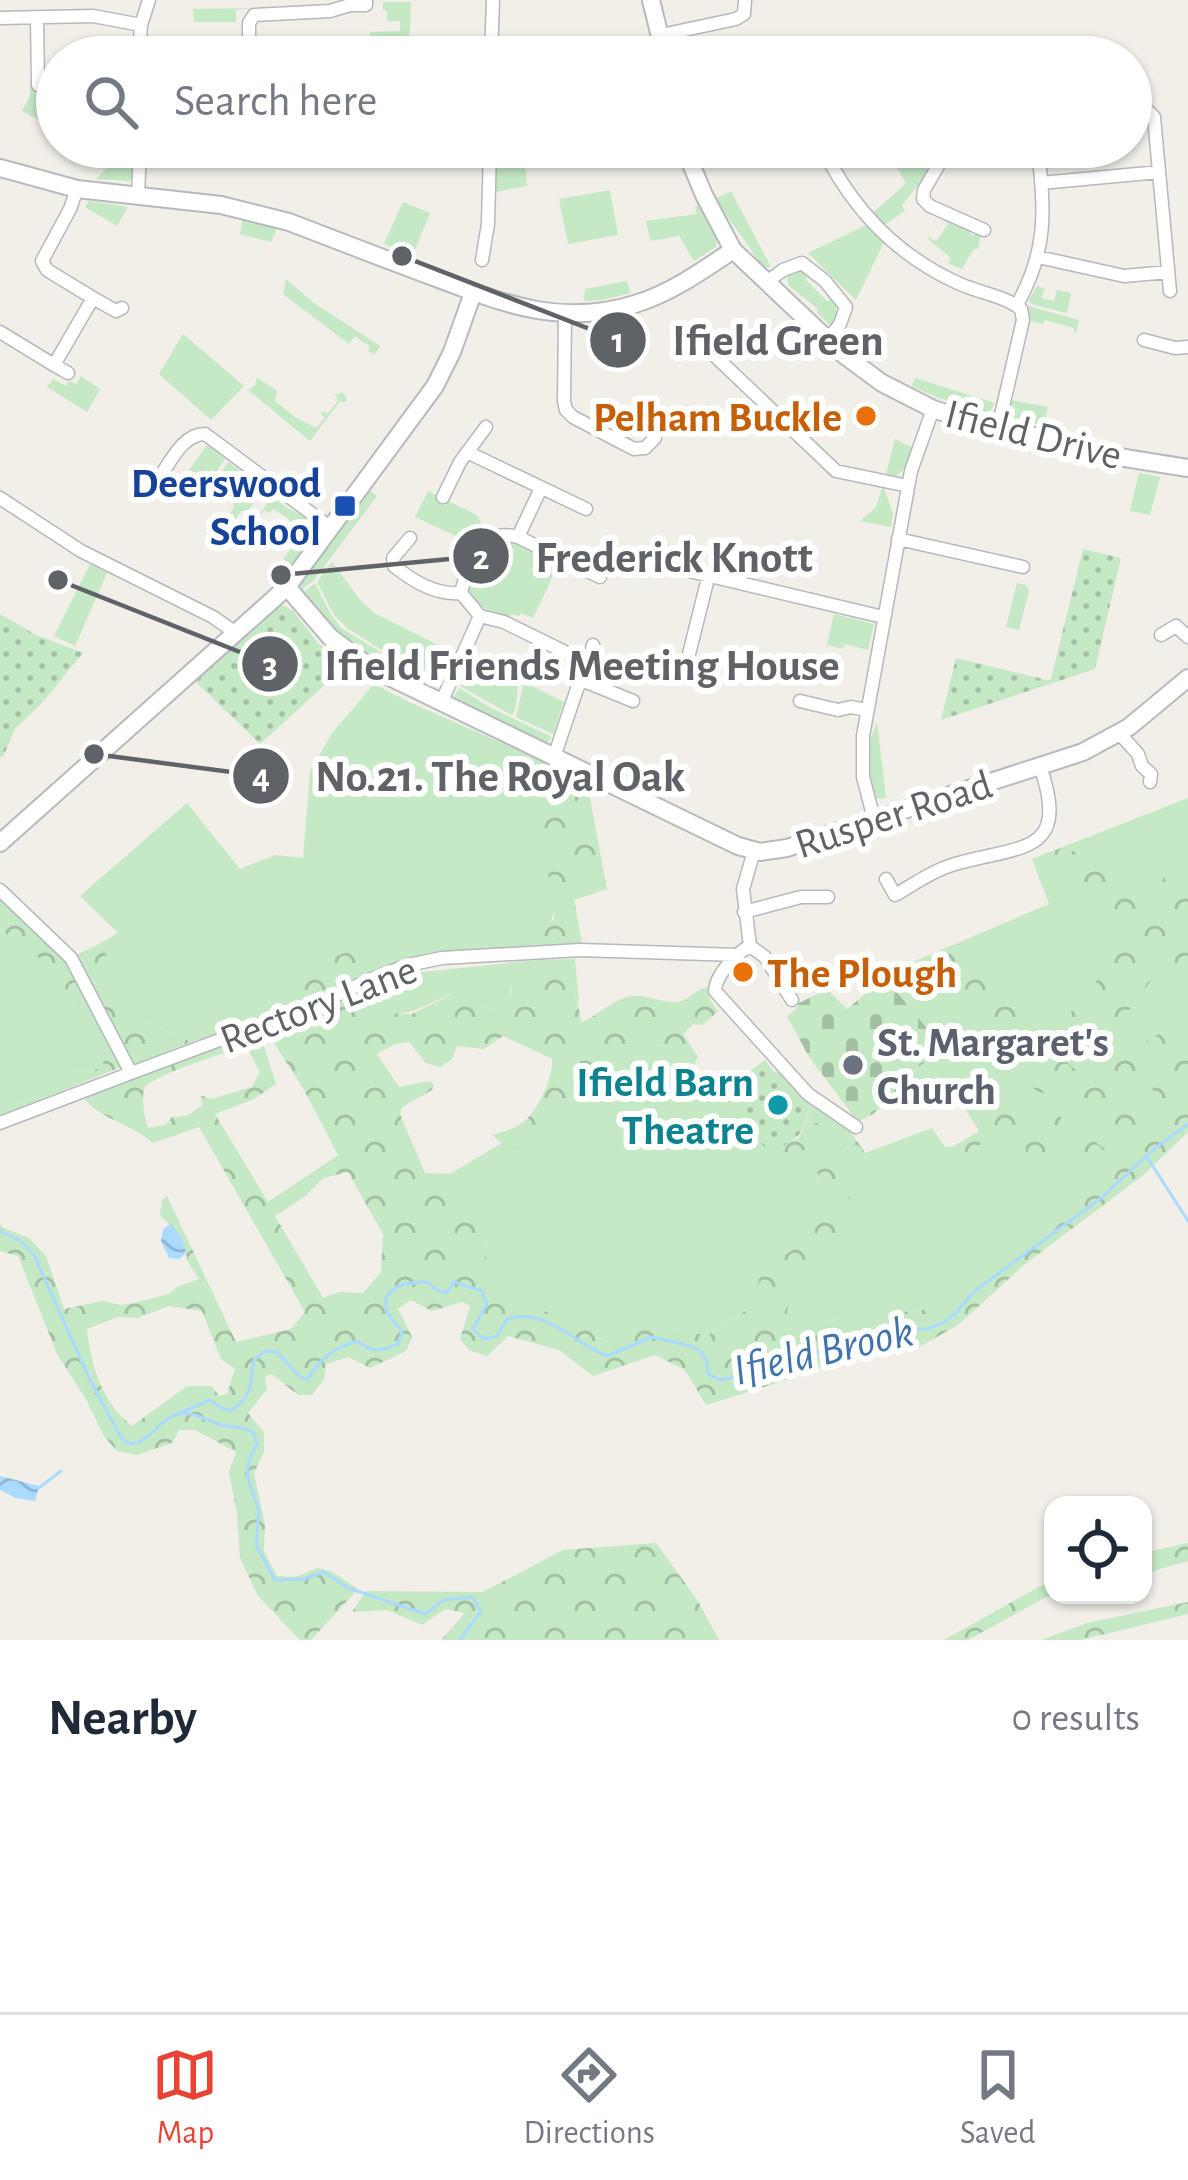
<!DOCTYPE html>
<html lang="en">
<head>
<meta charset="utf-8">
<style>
  :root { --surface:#fff; --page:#f2f2f3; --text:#1f2937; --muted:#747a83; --line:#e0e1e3; --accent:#ea4335 }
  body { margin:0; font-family:"Alegreya Sans",sans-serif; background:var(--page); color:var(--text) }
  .controls { position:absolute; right:36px; bottom:36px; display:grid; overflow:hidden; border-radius:24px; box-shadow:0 3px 9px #0004 }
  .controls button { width:108px; height:108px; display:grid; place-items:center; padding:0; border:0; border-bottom:3px solid var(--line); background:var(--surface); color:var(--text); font:60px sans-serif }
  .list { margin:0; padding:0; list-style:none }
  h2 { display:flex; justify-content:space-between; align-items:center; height:156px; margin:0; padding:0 48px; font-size:51px }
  h2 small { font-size:39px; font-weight:400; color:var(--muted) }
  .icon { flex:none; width:66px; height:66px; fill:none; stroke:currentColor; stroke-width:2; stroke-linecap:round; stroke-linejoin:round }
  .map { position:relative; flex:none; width:1188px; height:1640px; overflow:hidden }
  .search { position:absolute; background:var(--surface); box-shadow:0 3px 9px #0004; left:36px; right:36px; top:36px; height:132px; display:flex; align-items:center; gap:30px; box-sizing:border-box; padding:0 42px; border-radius:66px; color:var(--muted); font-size:45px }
  .sheet { height:372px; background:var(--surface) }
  nav { display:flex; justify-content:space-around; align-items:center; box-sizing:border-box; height:168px; border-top:3px solid var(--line); background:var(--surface); font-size:33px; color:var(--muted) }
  nav a { display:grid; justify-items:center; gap:6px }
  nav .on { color:var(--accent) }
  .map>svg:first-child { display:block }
  .green { fill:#c5e8c5 }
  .forest { fill:url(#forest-crowns); fill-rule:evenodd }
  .cemetery { fill:url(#cemetery-stones) }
  .garden { fill:url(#garden-dots) }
  .water { fill:url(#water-waves) }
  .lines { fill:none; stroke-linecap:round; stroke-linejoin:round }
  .stream { stroke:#aadaff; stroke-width:3 }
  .street-casing { stroke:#b5b8bc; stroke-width:15 }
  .secondary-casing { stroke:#b6babf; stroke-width:20 }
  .street { stroke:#fff; stroke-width:12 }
  .secondary { stroke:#fff; stroke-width:16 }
  .food-dot { fill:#e8710a; stroke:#fff; stroke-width:4.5 }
  .transit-dot { fill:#1a4fb4; stroke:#fff; stroke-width:4.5 }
  .worship-dot { fill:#6b7280; stroke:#fff; stroke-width:4.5 }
  .culture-dot { fill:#0f9aa8; stroke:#fff; stroke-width:4.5 }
  .labels { text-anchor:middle; stroke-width:12; stroke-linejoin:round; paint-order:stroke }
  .food-label { font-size:42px; font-weight:bold; fill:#c56008; stroke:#fff; text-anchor:end }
  .street-label { font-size:42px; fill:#5f6368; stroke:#fff }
  .transit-label { font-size:42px; font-weight:bold; fill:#164399; stroke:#fff; text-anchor:end }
  .worship-label { font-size:42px; font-weight:bold; fill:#5b616d; stroke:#fff; text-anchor:start }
  .culture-label { font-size:42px; font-weight:bold; fill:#0d838f; stroke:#fff; text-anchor:end }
  .water-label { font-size:45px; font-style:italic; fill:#4174aa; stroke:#fff }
  .leader { fill:none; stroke:#5f6368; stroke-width:4.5 }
  .callout-dot { fill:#5f6368; stroke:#fff; stroke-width:4.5 }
  .mark-label { font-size:36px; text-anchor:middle; font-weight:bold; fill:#fff }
  .callout-label { font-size:45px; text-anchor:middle; font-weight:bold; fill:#5f6368; stroke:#fff; stroke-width:12; stroke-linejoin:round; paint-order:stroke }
</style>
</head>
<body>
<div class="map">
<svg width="1188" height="1640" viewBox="0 0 1188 1640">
  <defs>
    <pattern id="forest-crowns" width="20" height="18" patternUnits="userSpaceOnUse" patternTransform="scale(3)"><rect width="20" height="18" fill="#c5e8c5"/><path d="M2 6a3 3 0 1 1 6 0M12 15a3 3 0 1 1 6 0" fill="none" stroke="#a3c0a4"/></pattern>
    <pattern id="cemetery-stones" width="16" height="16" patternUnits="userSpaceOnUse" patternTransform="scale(3)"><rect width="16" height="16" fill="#c5e8c5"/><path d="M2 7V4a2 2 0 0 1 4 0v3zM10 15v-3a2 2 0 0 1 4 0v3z" fill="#a3c0a4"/></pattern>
    <pattern id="garden-dots" width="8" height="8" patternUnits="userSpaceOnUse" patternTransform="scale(3)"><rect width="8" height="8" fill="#c5e8c5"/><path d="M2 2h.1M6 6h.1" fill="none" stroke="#a3c0a4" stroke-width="1.8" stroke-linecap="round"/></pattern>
    <pattern id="water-waves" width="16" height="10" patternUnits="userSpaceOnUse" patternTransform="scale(3)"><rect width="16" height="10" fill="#aadaff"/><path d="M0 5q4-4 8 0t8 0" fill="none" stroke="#8eb4d2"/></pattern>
  </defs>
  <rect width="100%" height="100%" fill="#f1efe8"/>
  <path class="green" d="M383 2H411L409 49 370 48V32L400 31V21H387V11L383 10Z
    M253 8 236 10V22H194L193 9Z
    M599 37 610 55 608 57H530L529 50Z
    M30 86H48V125L22 111 30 96Z
    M128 147H136L133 177 129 181 96 179Z
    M912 147H915L929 172 902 205 905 211 883 226 872 213 906 184 892 158Z
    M527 151 536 160 532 166 525 167 527 186 495 192 496 164Z
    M610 190 618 235 568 244 559 199Z
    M731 191 771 267H766L761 264 715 199Z
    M89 201 128 207 117 226 85 207Z
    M403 202 430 213 413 255 384 244Z
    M698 205 717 236 716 247 694 261 679 236 650 241 646 221 697 214 695 207Z
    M243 216 278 226 271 242 240 234Z
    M944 218 969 229 972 236 976 233 981 234 978 248 973 250 962 269 948 263 951 258 928 239 929 237 936 241 948 224 942 219Z
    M866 225 884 242 856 300 808 253Z
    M802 269 808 272 806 280 827 301 835 298 837 317 832 327 818 314 817 308 788 285 787 272Z
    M286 279 314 303 380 346 374 355 368 350 370 347 355 336 349 344 283 294Z
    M627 281 631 293 602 300 584 301 585 289Z
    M1037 286 1045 289 1041 298 1054 301 1057 290 1071 293 1067 313 1031 304 1029 300Z
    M1024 305 1079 320 1076 333 1074 332V328L1045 320 1043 324 1028 320Z
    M183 334 244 386 211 420 159 374Z
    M81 376 100 389 87 412 47 387 53 379 66 386 69 381 76 384Z
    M257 377 277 391 275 401 295 417 316 428 325 418 321 414 322 411 328 413 338 401 335 394 344 393 347 400 344 403 340 401 310 441 248 390 255 385Z
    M915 378 995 403 989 413 936 397 912 386Z
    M1011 400 1048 407 1044 426 1008 418Z
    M895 439 913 448C909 463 902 478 885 478Z
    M207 445 225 459 206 486 196 490 185 482 191 474 189 470Z
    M228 462 245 474 231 493 219 495 211 502 207 499 213 483Z
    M1139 473 1160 477 1150 515 1130 511Z
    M248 477 264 489 248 511H241L235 520 229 515 234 507 232 498Z
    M883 486 893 513 891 527 860 521 876 507Z
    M368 489 377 496 314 580 302 590 300 584 303 576Z
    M270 490C280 511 303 511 317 526L315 535 292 565 283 559 300 536 286 526 290 520 274 509 269 513 264 510 258 519 256 518 267 504 265 496Z
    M428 491 477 515 485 531 473 544 415 517Z
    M509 539 559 563 533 618 521 613 519 616 512 614 508 618C490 613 481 608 468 593V586L487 546Z
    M332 562 361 601 376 614 452 652 440 677 393 657 347 628 334 615 317 582Z
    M90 564 107 573 75 646 54 636Z
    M315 583 330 613 341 628 397 662 391 673C353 647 329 631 304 592Z
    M1017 583 1026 585 1029 591 1019 630 1006 627Z
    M834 614 874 624 868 650 845 644 843 649 827 645Z
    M472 660 520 680C514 691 520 705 512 715L460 686Z
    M524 682 564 702 553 734 516 717Z
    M374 684 409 702 533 757 554 911 550 924 543 929 512 938 511 947 439 954 406 960 360 977 260 1020 191 1042 135 1017 101 943 118 933 80 896 187 803 240 869 275 855 303 858 310 772 332 733Z
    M459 688 491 708 552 737 545 745 453 699Z
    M877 722 886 798 874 799C870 783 864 760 869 743 871 736 875 730 877 722Z
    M1188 798V1132L1142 1176 1118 1156 1079 1196 990 1260 941 1308 806 1323 781 1341 775 1333 786 1316 798 1246 760 1273 755 1304 707 1336 668 1327 610 1340 595 1337 583 1325 495 1294 486 1266 485 1225 450 1174 502 1143 520 1145 573 1110 606 1065 646 1046 677 1045 701 1073 718 1112 807 1149 818 1165V1179L850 1176 865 1153 932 1128 945 1147H952L980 1132 957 1097 938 1077 919 1091 906 1075 945 1050 885 978 899 968 1049 904 1032 859Z
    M0 929 41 959 57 976 67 991 87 1034 105 1060 98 1069 68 1072 41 1094 0 1110Z
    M575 959 579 1003 571 984 512 983 509 998 496 1010 471 1004 453 993C413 1010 413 1017 366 1013L361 992 422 972 538 960Z
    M811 1103 845 1125 857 1141 843 1157 834 1158 823 1144 819 1124 807 1121Z"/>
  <path class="forest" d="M533 757 587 782 607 889 574 900 582 944 511 947V938L543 929 554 919Z
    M1062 848 1101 860 1147 904 1166 875 1188 854V1007L1174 972 1157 967 1150 982 1126 1014C1132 1031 1137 1045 1136 1063 1136 1082 1127 1094 1136 1112L1152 1100 1154 1075 1147 1041 1170 1028 1188 1031V1132L1142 1176 1024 1265 958 1325 921 1346 835 1357 812 1372 706 1405 685 1370 655 1355 593 1376 559 1350 508 1336 487 1356 469 1350 460 1339 470 1306 462 1302 432 1311 411 1300 398 1309 412 1337 406 1351 370 1368 349 1357 326 1364 324 1379 312 1395H298L272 1374 265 1376 267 1389 248 1413 264 1432V1452L254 1473 265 1525 264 1551 277 1576 295 1577 318 1568 331 1571 358 1589 311 1640H300L258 1596 240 1558 237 1514 229 1472 236 1452 195 1430H179L172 1443 137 1455 117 1451 103 1435 87 1401 57 1354 18 1256 0 1251V1222L2 1227 29 1238 46 1256 64 1309 103 1301 121 1305 134 1303 169 1294 177 1287 199 1279 188 1262 181 1235 160 1215 162 1200 167 1196 236 1342 291 1329 305 1312 199 1127 153 1143C131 1123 102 1121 83 1097L253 1031 264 1046 276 1084 254 1099 215 1114 268 1202 338 1155 304 1090 269 1035 272 1026 361 992 367 1013 412 1014 454 993 471 1004 496 1010C499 1007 508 1000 510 996 515 984 506 987 517 978 521 975 531 972 536 971 569 961 578 995 581 1022 597 1017 608 1003 624 998 642 991 655 1002 673 1002 687 1003 694 990 707 987L710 1000 718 1011 703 1025 693 1024 683 1034 698 1057 694 1065 677 1045 646 1046 606 1065 573 1110 520 1145 502 1143 492 1135C503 1132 520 1127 529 1117 540 1104 554 1075 552 1059L503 1036 484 1049 457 1046 452 1059 440 1067 426 1063 409 1042 395 1044 377 1054 399 1087 430 1081 434 1085 432 1090 402 1107 400 1114 425 1173 450 1174 485 1225 486 1266 496 1294 584 1325 596 1338 610 1340 633 1324 668 1327 707 1336 754 1305 760 1273 798 1246 826 1206 847 1213 848 1232 839 1262 790 1297 786 1317 775 1333 781 1340 805 1323 941 1308 990 1260 1079 1196 1118 1156 1131 1148 1129 1135 1108 1118 1037 1091C1020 1078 1017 1066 1020 1046 987 1017 962 988 939 951L952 945 985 969 1017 1015 1087 1081 1093 1074V1058L1062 1031 1068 1014 1087 1000 1119 936 1052 873 1046 853ZM246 1046 260 1072 252 1087 211 1099 200 1095 202 1106 186 1116 172 1117 166 1125 148 1128C145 1117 140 1099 145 1088 152 1075 228 1052 246 1046ZM348 1172 383 1234 381 1272 363 1293 339 1292 323 1298 275 1216 304 1197 323 1178ZM169 1306 202 1311 221 1359 235 1369 227 1394 219 1396 212 1386H187L132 1426C102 1402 91 1367 87 1329L118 1317 138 1318Z
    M0 899 66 961 121 1067 0 1116V1110L41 1094 68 1072 98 1069 105 1060 87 1034 67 991 57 976 41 959 0 929Z
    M101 943 135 1017 191 1042 132 1065 76 955Z
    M349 952 356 960 360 977 260 1020 257 1013 263 1000C278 994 295 988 309 980 328 968 320 959 349 952Z
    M938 1077 955 1080 970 1096 998 1094 1059 1116 1105 1149 1071 1161 1048 1174 1028 1165 1023 1129 1012 1125C987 1138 966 1159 936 1161L931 1152 952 1147 980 1131 957 1097Z
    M729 1079 736 1081 732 1091 769 1152 799 1138 807 1121 820 1124 823 1144 834 1158 843 1156 857 1141 865 1153 850 1176V1199L824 1194C817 1176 819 1166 807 1149L768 1163 718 1112 705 1083 710 1081 719 1086Z
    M656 1543 698 1601 719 1640H441L465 1613 445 1609 422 1625 387 1610 352 1612 366 1591 483 1592 563 1550Z
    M1188 1543V1561L1143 1574V1553Z
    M1053 1579V1595H1058L1046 1597 968 1640H944Z
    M1188 1602V1614L1081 1640H1041L1087 1623Z"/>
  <path class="cemetery" d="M885 978 945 1050 907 1074 911 1081 873 1114 858 1122 809 1057 787 1016 796 1009 799 1003 827 989 847 1009Z"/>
  <path class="garden" d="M1083 549 1121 558 1095 669 941 720 956 658 1047 680 1051 679Z
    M283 605 293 611 319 644 348 664 260 744 194 680 277 607Z
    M0 614 36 635 83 653 41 704 15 729 3 757 0 756Z
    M765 1060 774 1072 780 1070 811 1103C803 1136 800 1139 769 1152L722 1099 732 1091 736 1081Z"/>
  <path class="water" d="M170 1224 181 1235 186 1253 179 1259 169 1258 161 1241 163 1229Z
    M0 1476 39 1486 35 1501 16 1498 0 1490Z"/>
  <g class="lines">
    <path class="stream" d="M1147 1157 1188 1221
      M0 1231 21 1241 34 1255 90 1380 122 1439 131 1444C149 1441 155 1426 171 1417 191 1406 207 1423 226 1426 238 1428 244 1427 254 1433L257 1444 249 1460 247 1475 259 1511 256 1545 275 1580 304 1579 324 1572 348 1588 425 1614 443 1600 472 1597 481 1611 460 1640
      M173 1416 210 1400 223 1409 232 1410C255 1393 249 1385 254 1360L265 1351 277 1352 299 1376 307 1380C320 1359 333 1348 357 1341 374 1354 379 1351 398 1344L402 1332 386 1311V1298C395 1282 411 1283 427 1282L437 1290 446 1293 454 1282 482 1291 487 1304 473 1329 484 1339 497 1336 507 1319C542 1307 575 1342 604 1355H610L652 1337 691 1346 700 1351 706 1360 709 1375 720 1380 758 1373 810 1358 832 1342 845 1337 897 1329H927L943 1323 957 1312 972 1293 1101 1198 1154 1149 1188 1124
      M39 1488 61 1471"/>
    <g class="street-casing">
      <path id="street" d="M0 18 93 16 141 25
        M37 18 38 85
        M661 35 736 19 744 14 745 0
        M139 57 141 25 149 0
        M249 57V23L254 15 330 11 350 5H366V0
        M491 57 493 0
        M1131 108 1148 111 1154 117 1170 291
        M822 147C852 209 897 256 960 284 980 293 1005 296 1021 309L1023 320 998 428
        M949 147 924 190 923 199 930 206 984 230
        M252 154V147
        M1041 183 1159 172
        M138 197 140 147
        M1038 257 1124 276 1168 272
        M482 260 488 224 490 147
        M768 281 783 270 802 263 825 281 846 307 840 324 828 340
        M93 298 116 311 122 308
        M1017 305C1049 247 1044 210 1038 147
        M565 314 564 401 566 410 573 417 634 449 645 448 655 438
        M0 332 54 365
        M1144 340 1175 348 1188 347
        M716 357 836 471 908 486
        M68 373 54 365 93 298 47 270 42 261 70 209 77 189
        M467 452 586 509
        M159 478C171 461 183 434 205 434L331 528
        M443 497 460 462 486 427
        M0 498 81 551 213 617 236 633
        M518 537 541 488
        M410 538 393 558 394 566C414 582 436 595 461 593
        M898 539 1023 567
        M618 554 883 617
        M1161 635 1176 626 1188 637
        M571 655 504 622 480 616 461 593C468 563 481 527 518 537L600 577
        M683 678 709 574
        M584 681 633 701
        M800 701 838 710 851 707 867 710
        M441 703 480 616
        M1119 733 1138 754 1142 766 1151 774 1150 782
        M554 757 578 686 584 681 593 645
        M874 819 863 777V736L911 471 933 409
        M754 851 743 889 750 946C736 953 715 976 715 991L808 1094 856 1127
        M886 879 895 895C914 884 934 870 955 864 1022 845 1071 855 1040 766
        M0 890 71 958 131 1073 319 1003 376 977 408 965 442 958 580 950 738 955
        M744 912 801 897H828
        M750 946 765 957 792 1000
        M0 1123 131 1073"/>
    </g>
    <g class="secondary-casing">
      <path id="secondary" d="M651 0 665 57
        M684 147 704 195 733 250 844 355 882 383 933 409 971 421 1125 458 1188 468
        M0 168 77 189 221 205 289 222C336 240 382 258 428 275 500 302 558 328 635 304 671 293 702 271 733 250
        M287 587 330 637 371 668 738 846 760 852 787 848 1083 752 1129 727 1188 678
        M0 843 287 587 435 386 452 352 473 293"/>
    </g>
    <use href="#street" class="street"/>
    <use href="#secondary" class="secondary"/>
  </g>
  <g class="food-dot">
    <circle cx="866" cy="416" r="12"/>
    <circle cx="743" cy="972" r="12"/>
  </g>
  <rect class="transit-dot" x="333" y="494" width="24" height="24" rx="6"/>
  <circle class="worship-dot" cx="853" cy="1065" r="12"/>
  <circle class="culture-dot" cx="778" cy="1105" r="12"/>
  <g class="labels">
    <g class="food-label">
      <text x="842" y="431">Pelham Buckle</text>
      <text x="767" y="987" text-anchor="start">The Plough</text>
    </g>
    <g class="street-label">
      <text transform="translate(1034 433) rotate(14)" y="15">Ifield Drive</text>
      <text transform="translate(893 813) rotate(-18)" y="15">Rusper Road</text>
      <text transform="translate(318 1003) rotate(-21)" y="15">Rectory Lane</text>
    </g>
    <g class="transit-label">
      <text x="321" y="497">Deerswood<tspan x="321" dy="48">School</tspan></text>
    </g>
    <g class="worship-label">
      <text x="877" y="1056">St. Margaret's<tspan x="877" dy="48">Church</tspan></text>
    </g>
    <g class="culture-label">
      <text x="754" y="1096">Ifield Barn<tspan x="754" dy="48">Theatre</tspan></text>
    </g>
    <g class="water-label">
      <text transform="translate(823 1349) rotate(-13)" y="16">Ifield Brook</text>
    </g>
  </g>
  <path class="leader" d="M402 256L618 340M281 575L481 556M58 580L270 664M94 754L261 776"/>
  <g class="callout-dot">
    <circle cx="402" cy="256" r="12"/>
    <circle cx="281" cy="575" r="12"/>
    <circle cx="58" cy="580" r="12"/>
    <circle cx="94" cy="754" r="12"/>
    <circle cx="618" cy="340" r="30"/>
    <circle cx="481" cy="556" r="30"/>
    <circle cx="270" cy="664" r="30"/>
    <circle cx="261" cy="776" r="30"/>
  </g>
  <g class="mark-label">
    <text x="618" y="352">1</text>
    <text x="481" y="569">2</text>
    <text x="270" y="677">3</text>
    <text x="261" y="788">4</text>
  </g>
  <g class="callout-label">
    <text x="778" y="355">Ifield Green</text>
    <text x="674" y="572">Frederick Knott</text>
    <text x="582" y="680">Ifield Friends Meeting House</text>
    <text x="500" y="791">No.21. The Royal Oak</text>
  </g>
</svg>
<div class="controls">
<button><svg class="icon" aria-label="locate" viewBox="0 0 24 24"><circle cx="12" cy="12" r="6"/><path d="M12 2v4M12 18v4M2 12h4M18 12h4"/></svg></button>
</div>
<div class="search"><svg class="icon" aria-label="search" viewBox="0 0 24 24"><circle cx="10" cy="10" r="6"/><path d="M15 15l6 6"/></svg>Search here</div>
</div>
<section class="sheet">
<h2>Nearby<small>0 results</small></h2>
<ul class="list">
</ul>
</section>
<nav>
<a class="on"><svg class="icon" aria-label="map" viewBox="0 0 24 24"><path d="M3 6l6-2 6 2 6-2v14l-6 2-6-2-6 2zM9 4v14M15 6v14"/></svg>Map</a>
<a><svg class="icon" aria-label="directions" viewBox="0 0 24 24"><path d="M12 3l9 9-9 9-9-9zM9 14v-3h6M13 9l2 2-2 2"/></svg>Directions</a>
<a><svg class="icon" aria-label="saved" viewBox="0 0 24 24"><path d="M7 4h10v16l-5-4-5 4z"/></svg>Saved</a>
</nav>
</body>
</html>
